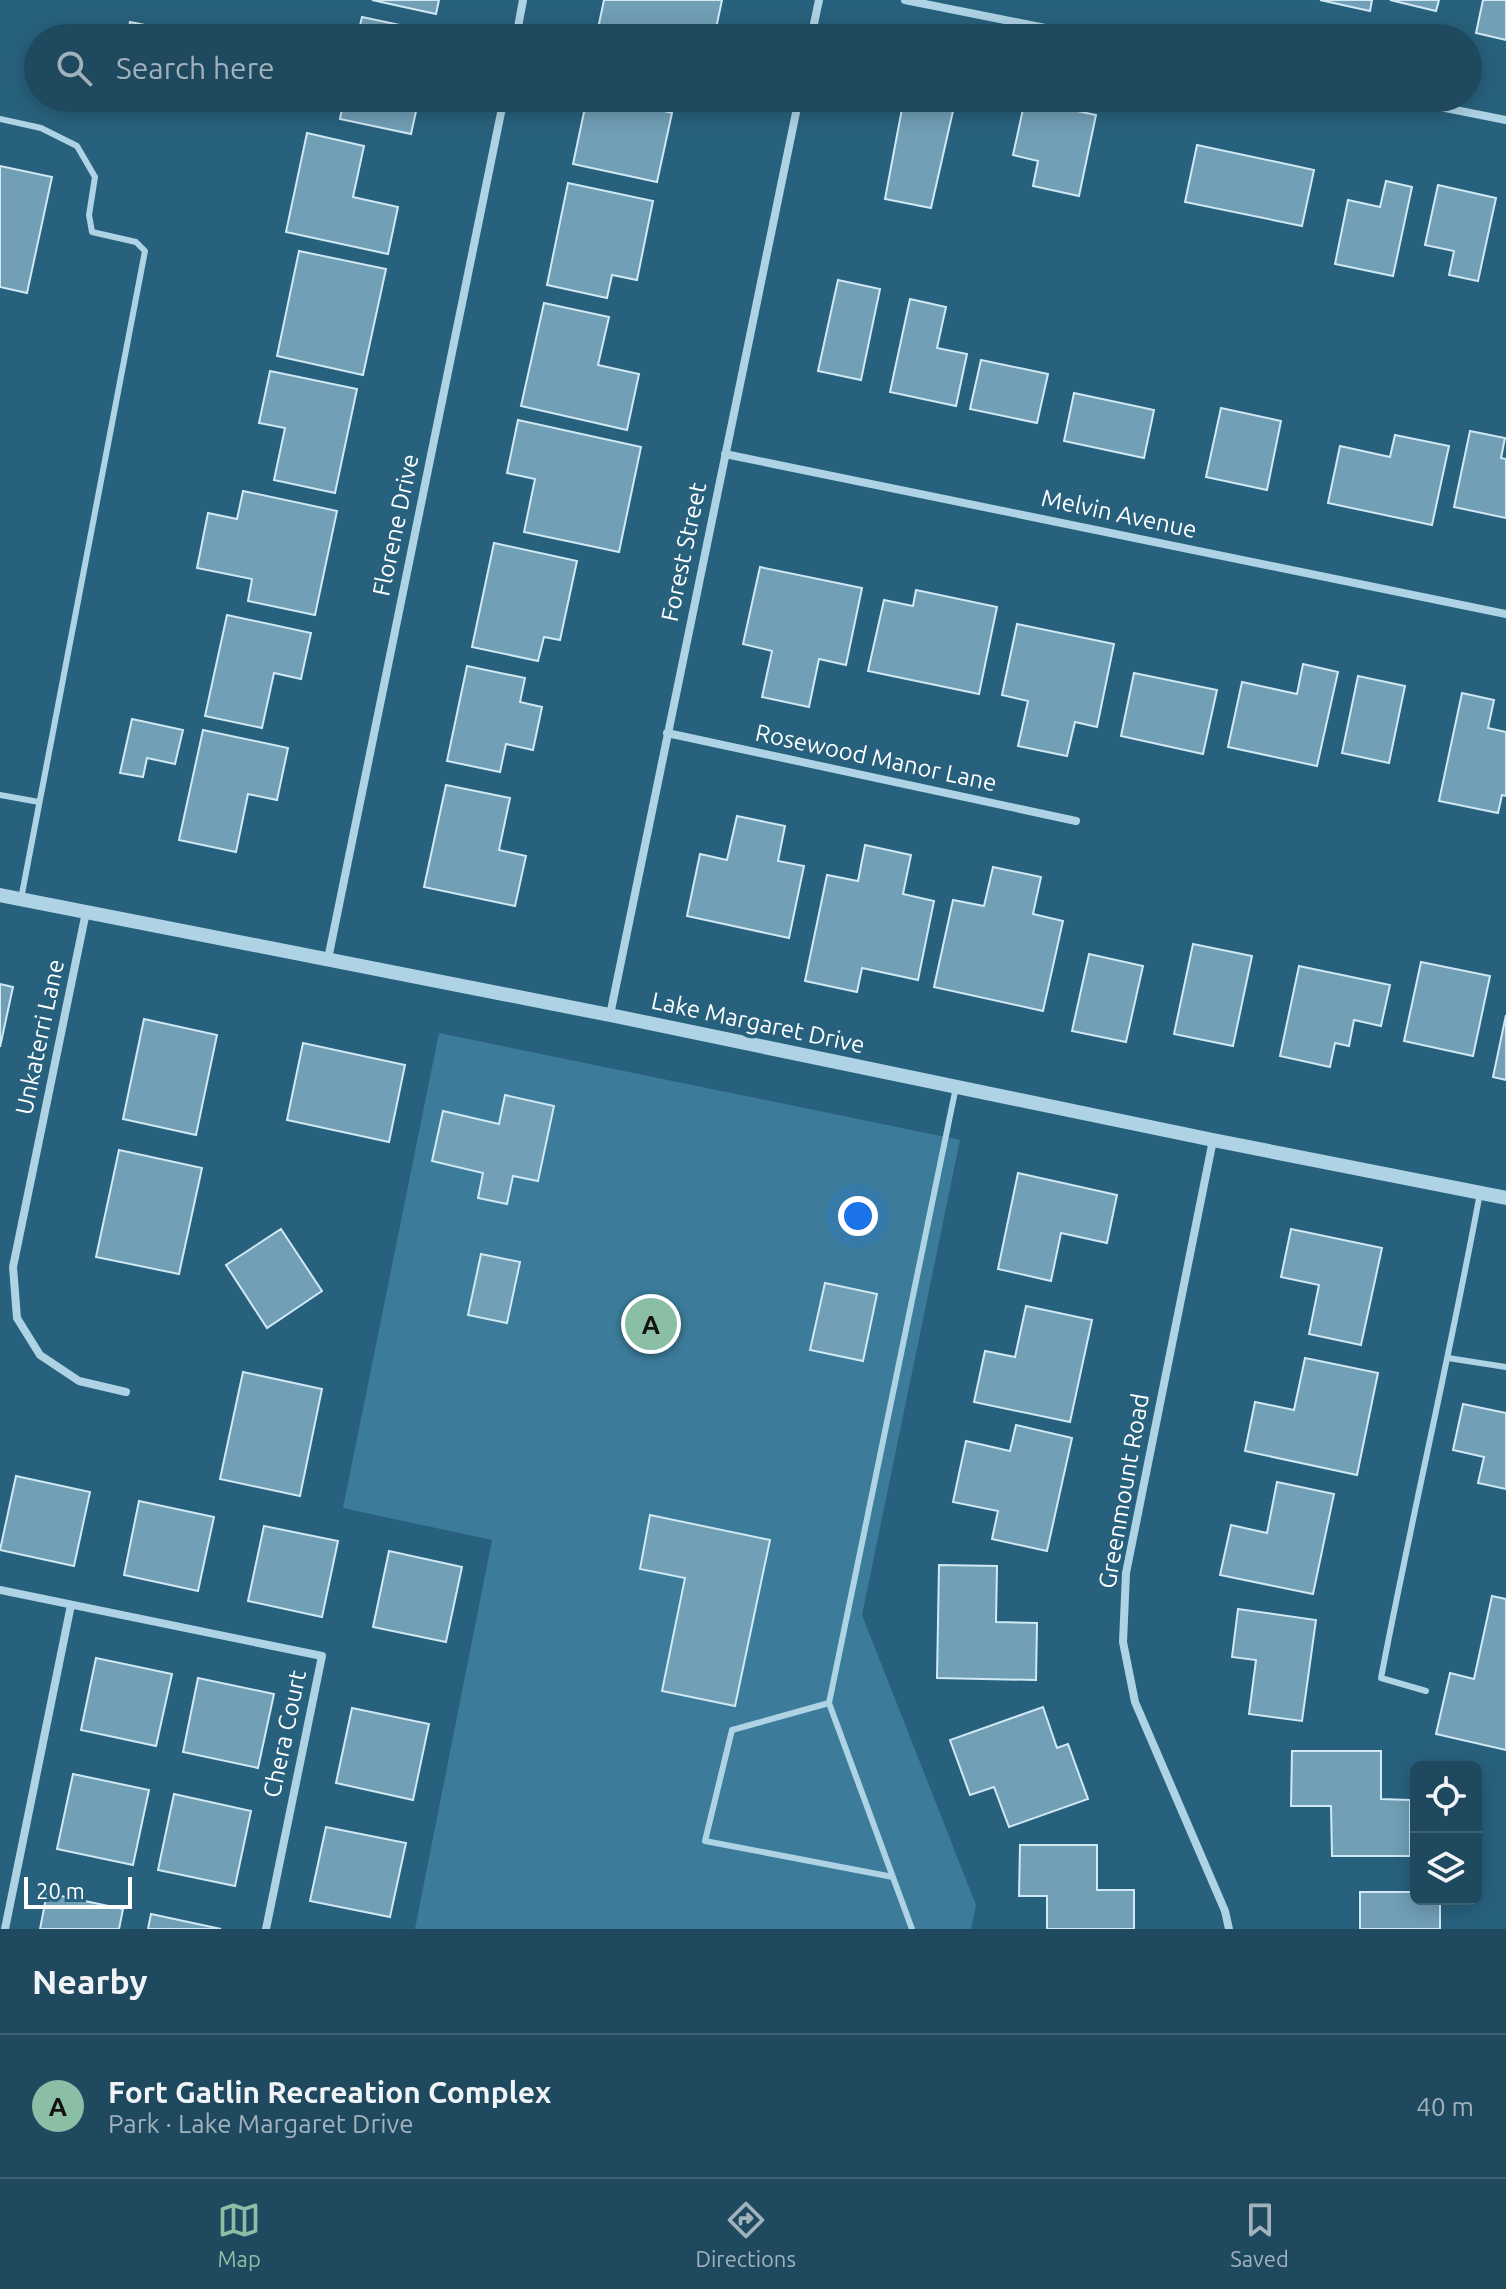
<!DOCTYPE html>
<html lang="en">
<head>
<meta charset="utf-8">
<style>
  :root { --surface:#1e495e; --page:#2b5367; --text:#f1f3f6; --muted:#a1b2bc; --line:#3c6173; --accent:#8abfa5 }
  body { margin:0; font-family:Ubuntu,sans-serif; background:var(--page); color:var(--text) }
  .controls { position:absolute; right:24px; bottom:24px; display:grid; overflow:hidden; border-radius:12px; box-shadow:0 4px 20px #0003 }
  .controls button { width:72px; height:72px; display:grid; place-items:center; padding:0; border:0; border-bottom:2px solid var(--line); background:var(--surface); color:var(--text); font:40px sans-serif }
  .scale { position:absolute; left:24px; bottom:20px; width:108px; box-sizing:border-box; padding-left:8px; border:4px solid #fff; border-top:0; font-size:22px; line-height:28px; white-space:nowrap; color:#fff; -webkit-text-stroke:6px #28617d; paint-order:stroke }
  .you { position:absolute; left:858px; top:1216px; width:28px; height:28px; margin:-20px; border:6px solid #fff; border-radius:50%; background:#1a73e8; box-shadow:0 0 0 12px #1a73e833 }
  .badge { display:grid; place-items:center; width:52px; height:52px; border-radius:50%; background:var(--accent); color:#111; font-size:26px; font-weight:700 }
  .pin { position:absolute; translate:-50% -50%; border:4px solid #fff; box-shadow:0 2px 8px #0006 }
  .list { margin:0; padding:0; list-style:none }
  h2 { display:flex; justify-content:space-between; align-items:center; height:104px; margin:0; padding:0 32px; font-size:34px }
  h2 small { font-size:26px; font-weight:400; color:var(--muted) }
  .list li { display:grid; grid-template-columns:52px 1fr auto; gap:24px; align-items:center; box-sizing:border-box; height:144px; padding:0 32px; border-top:2px solid var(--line) }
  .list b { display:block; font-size:30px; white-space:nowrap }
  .list p { margin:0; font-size:26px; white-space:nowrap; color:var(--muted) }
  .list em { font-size:26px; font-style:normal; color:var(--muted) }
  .icon { flex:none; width:44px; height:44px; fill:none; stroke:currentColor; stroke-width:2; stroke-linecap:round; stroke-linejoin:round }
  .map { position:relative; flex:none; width:1506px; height:1929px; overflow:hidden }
  .search { position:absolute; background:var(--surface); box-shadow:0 4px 20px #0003; left:24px; right:24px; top:24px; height:88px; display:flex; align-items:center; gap:20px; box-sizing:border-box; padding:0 28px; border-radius:44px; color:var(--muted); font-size:30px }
  .sheet { height:248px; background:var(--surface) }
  nav { display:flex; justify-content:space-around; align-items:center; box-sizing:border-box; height:112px; border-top:2px solid var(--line); background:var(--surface); font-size:22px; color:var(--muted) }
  nav a { display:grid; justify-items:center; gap:4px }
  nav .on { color:var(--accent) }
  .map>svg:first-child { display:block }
  .green { fill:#3c7c9a }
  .building { fill:#709fb6; stroke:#d0e9f4; stroke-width:2 }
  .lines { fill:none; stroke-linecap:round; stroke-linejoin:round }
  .service { stroke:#aed3e4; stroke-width:6 }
  .minor { stroke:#aed3e4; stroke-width:8 }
  .tertiary { stroke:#aed3e4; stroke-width:14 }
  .labels { text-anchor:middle; stroke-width:8; stroke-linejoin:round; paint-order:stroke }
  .street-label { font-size:24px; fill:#fff; stroke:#28617d }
</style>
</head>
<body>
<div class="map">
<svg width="1506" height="1929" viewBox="0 0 1506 1929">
  <rect width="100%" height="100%" fill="#28617d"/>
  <path class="green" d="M439 1033 960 1140 862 1615 976 1905 971 1929H415L492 1540 343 1508Z"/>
  <path class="building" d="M372 0H439L436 14Z
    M604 0H722L714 38H596Z
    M1320 0H1372L1370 11Z
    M1390 0H1439L1436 11Z
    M1483 0H1506V40L1476 33Z
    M362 17 433 32 432 38H357Z
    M130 22 195 35V38H127Z
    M344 98H419L411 134 340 119Z
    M587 98H650L648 107 672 113 657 182 573 164Z
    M904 98H932L931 106 953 111 931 208 885 199Z
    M1025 100 1096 115 1079 196 1033 186 1038 161 1013 155Z
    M307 133 364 146 353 197 398 207 388 254 286 232Z
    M1197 145 1314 170 1302 226 1185 202Z
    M0 166 52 177 27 293 0 287Z
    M1386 181 1412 187 1393 276 1335 264 1348 200 1380 207Z
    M568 183 653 201 637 280 612 275 607 298 547 285Z
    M1438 185 1496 198 1478 281 1449 275 1454 251 1425 245Z
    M299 251 386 269 363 375 277 356Z
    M838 280 880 289 861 380 818 371Z
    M910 299 946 307 937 348 967 354 956 406 890 392Z
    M544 303 609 317 598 365 639 374 627 430 521 406Z
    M981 360 1048 374 1037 423 970 409Z
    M270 371 357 389 335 493 274 480 285 428 259 423Z
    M1074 393 1154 410 1144 458 1064 441Z
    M1221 408 1281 421 1267 490 1206 477Z
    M518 420 641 447 619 552 524 532 535 479 507 473Z
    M1470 431 1505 438 1501 458 1506 459V518L1454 507Z
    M1395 435 1449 446 1432 525 1328 503 1340 446 1390 457Z
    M243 491 337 511 315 615 248 601 252 579 197 568 208 513 237 519Z
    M494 543 577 561 560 640 544 637 538 661 472 647Z
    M760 567 862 588 846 665 819 659 809 707 762 697 772 651 743 644Z
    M916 590 997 607 979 694 868 671 884 600 913 606Z
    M227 615 311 633 301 679 274 673 262 728 205 716Z
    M1017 624 1114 644 1097 727 1075 722 1067 756 1018 746 1028 701 1002 695Z
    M1303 664 1338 672 1317 766 1228 747 1242 682 1297 694Z
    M467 666 525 678 520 702 542 707 533 750 506 744 500 772 447 761Z
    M1134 673 1217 690 1203 754 1121 736Z
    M1358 676 1405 686 1389 763 1342 753Z
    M1462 693 1494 700 1488 728 1506 732V796L1502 795 1498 813 1439 801Z
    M132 719 183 730 175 764 147 758 143 777 120 773Z
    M203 730 288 748 277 800 248 794 236 852 179 840Z
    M446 785 510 798 499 850 526 856 515 906 424 887Z
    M737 816 785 826 778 861 804 866 789 938 687 916 700 854 727 860Z
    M865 845 911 855 903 894 934 901 918 980 862 968 857 992 805 981 827 875 858 881Z
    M993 867 1041 877 1033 914 1063 921 1043 1011 934 987 953 900 984 906Z
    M1193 944 1252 956 1233 1046 1174 1034Z
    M1089 954 1143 966 1126 1042 1072 1031Z
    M1421 962 1490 976 1473 1056 1404 1041Z
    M1299 966 1390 985 1381 1026 1354 1020 1349 1046 1335 1043 1330 1067 1280 1056Z
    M0 984 13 987 0 1047Z
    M1506 1015V1080L1493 1077Z
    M144 1019 217 1035 196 1135 123 1119Z
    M303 1043 405 1065 389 1142 287 1120Z
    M505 1095 554 1106 538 1181 513 1176 507 1204 478 1198 483 1173 432 1161 443 1111 499 1124Z
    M119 1150 202 1168 179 1274 96 1257Z
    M1018 1173 1117 1195 1107 1243 1061 1233 1051 1281 998 1269Z
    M281 1229 322 1291 267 1328 226 1265Z
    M1291 1229 1382 1248 1361 1345 1309 1334 1319 1285 1281 1277Z
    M481 1254 520 1262 507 1323 468 1315Z
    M825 1283 877 1294 863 1361 810 1350Z
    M1026 1306 1092 1320 1070 1422 974 1402 985 1351 1015 1357Z
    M1305 1358 1378 1373 1357 1475 1245 1451 1255 1402 1294 1410Z
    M243 1372 322 1389 300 1496 220 1479Z
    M1463 1404 1506 1413V1489L1478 1483 1484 1457 1453 1450Z
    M1016 1425 1072 1438 1047 1551 992 1539 998 1511 953 1502 966 1441 1010 1451Z
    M16 1476 90 1492 74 1566 0 1550Z
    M1277 1482 1334 1494 1313 1594 1220 1575 1231 1525 1267 1533Z
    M139 1501 214 1517 198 1591 124 1575Z
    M650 1515 770 1540 735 1706 662 1691 685 1578 640 1569Z
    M264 1526 338 1541 322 1617 248 1601Z
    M389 1551 462 1567 446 1642 373 1627Z
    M939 1565 997 1566 996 1622 1037 1623 1036 1680 937 1678Z
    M1492 1596 1506 1599V1750L1436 1734 1450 1673 1474 1679Z
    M1238 1609 1316 1620 1302 1721 1249 1714 1256 1660 1232 1657Z
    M96 1658 172 1674 156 1746 81 1730Z
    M198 1678 274 1694 258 1768 183 1752Z
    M1043 1707 1057 1748 1068 1744 1088 1799 1009 1827 994 1787 970 1795 950 1740Z
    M352 1708 429 1724 413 1800 336 1783Z
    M1292 1751H1381V1799L1410 1800V1856H1332L1331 1806H1291Z
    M73 1774 149 1790 133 1865 57 1849Z
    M174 1794 251 1811 235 1886 158 1870Z
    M326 1827 406 1843 390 1917 310 1901Z
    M1020 1845H1097V1890H1134V1929H1047V1896H1019Z
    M1360 1892H1416V1899H1440V1929H1360Z
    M47 1893 123 1909 119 1929H40Z
    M151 1914 221 1929H148Z"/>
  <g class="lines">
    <path class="service" d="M0 119 41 128 77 146 95 177 89 215 92 232 136 242 145 251 21 899
      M0 795 39 802
      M1448 1358 1506 1367
      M1426 1691 1381 1678C1412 1516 1450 1355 1480 1193
      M829 1703 732 1730 705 1841 893 1877
      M912 1929 829 1703 956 1087"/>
    <path class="minor" d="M905 0 1095 38
      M516 38 523 0
      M811 38 819 0
      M1395 98 1506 120
      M725 454 1506 614
      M667 733 1076 821
      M86 912 13 1267 17 1318 40 1355 79 1381 126 1392
      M328 959 504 98
      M610 1015 799 98
      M1213 1140 1126 1573 1123 1642 1135 1702 1225 1911 1229 1929
      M0 1590 322 1656 266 1929
      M5 1929 71 1605"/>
    <path class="tertiary" d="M0 895 610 1015 1213 1140 1506 1198"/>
  </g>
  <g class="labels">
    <g class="street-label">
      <text transform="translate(1119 514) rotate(12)" y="8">Melvin Avenue</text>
      <text transform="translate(396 525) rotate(-78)" y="8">Florene Drive</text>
      <text transform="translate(684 552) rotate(-78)" y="8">Forest Street</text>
      <text transform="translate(876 758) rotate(12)" y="8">Rosewood Manor Lane</text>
      <text transform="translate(758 1023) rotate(12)" y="8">Lake Margaret Drive</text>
      <text transform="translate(40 1037) rotate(-78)" y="8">Unkaterri Lane</text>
      <text transform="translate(1124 1491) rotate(-80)" y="8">Greenmount Road</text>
      <text transform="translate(285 1734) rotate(-78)" y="8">Chera Court</text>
    </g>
  </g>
</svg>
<div class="controls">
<button><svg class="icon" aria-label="locate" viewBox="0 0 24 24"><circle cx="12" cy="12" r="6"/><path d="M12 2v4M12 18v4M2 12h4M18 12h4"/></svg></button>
<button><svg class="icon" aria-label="layers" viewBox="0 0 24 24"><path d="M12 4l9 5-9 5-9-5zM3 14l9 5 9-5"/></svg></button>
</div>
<div class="scale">20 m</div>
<div class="you"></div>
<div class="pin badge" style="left:651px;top:1324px">A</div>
<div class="search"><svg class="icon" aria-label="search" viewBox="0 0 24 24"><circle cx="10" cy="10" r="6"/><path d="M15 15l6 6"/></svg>Search here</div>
</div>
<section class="sheet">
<h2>Nearby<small></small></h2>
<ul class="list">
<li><span class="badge">A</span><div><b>Fort Gatlin Recreation Complex</b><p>Park · Lake Margaret Drive</p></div><em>40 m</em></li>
</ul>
</section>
<nav>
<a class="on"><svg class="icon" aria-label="map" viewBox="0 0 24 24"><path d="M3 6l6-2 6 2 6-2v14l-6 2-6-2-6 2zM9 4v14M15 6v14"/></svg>Map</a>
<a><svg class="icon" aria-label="directions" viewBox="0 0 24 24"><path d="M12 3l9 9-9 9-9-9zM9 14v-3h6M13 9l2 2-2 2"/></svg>Directions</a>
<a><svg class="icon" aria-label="saved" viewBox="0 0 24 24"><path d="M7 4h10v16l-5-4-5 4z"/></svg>Saved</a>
</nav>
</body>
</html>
